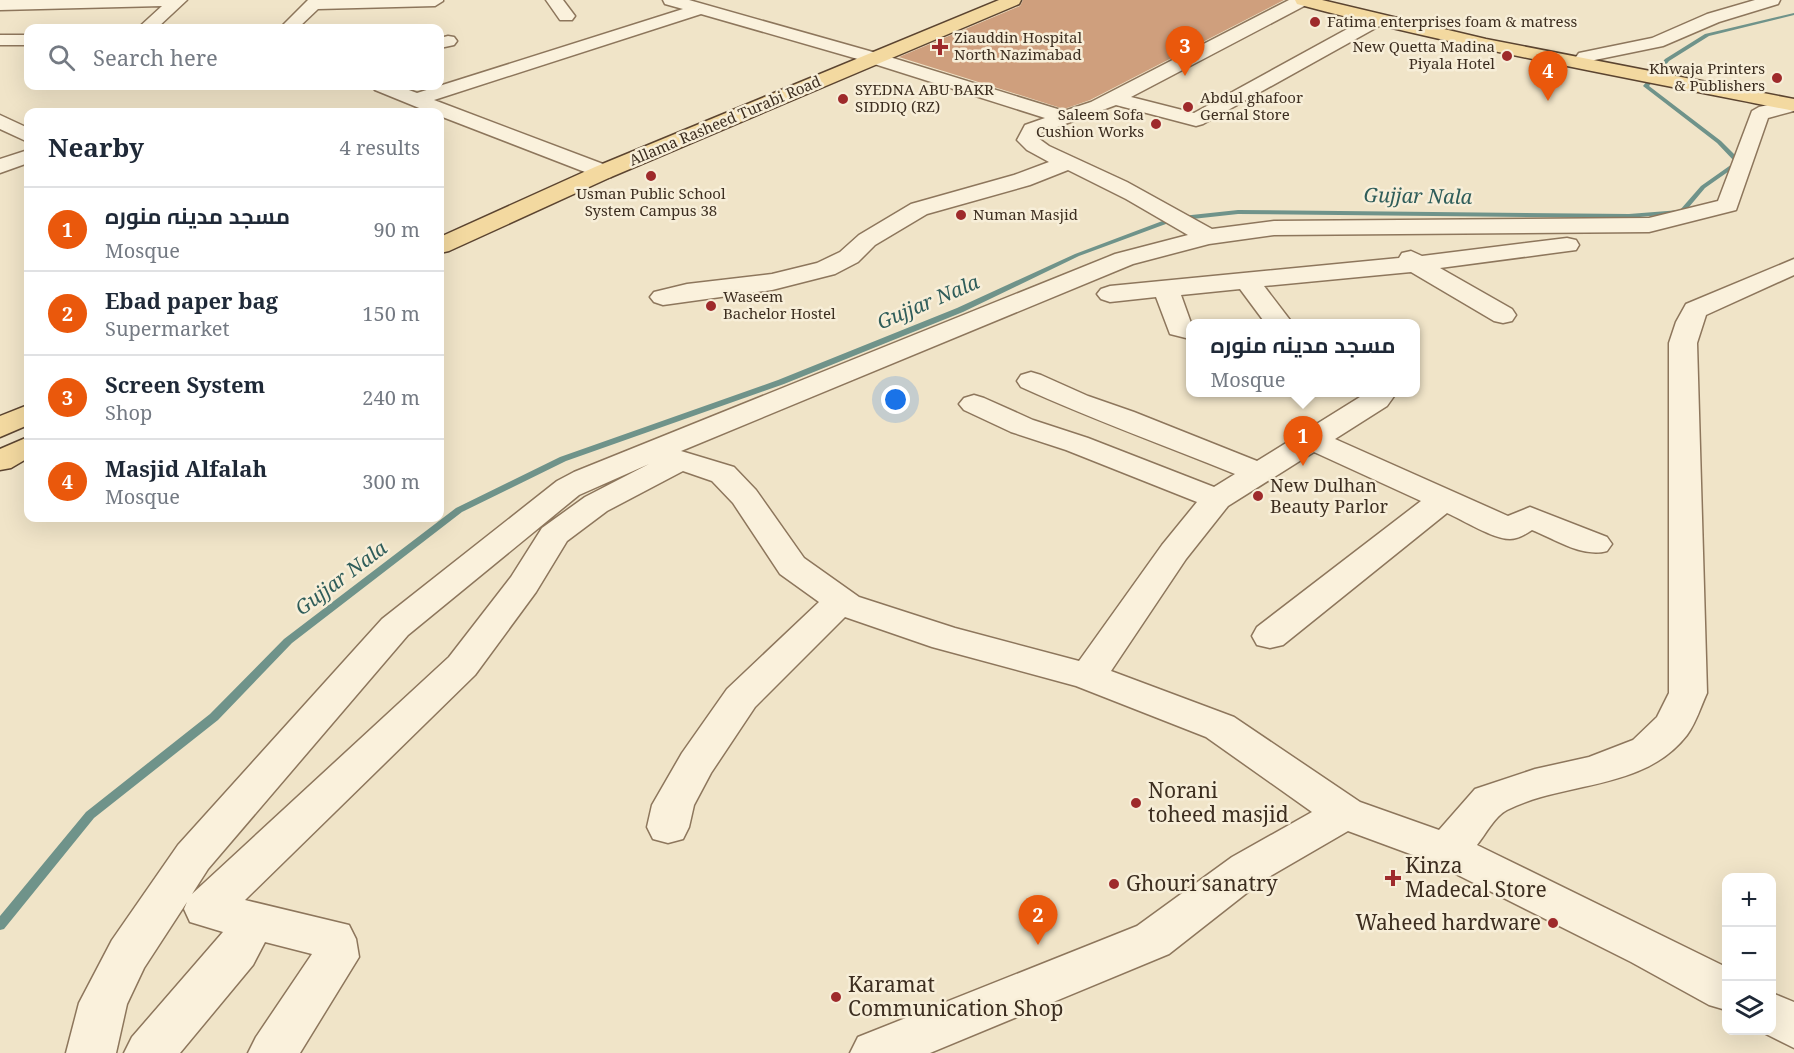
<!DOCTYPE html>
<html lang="en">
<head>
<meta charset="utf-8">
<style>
  :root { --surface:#fff; --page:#f2f2f3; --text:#1f2937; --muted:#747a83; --line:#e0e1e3; --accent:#ea580c }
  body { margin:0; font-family:"Noto Serif",Cairo,serif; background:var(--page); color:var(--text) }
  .controls { position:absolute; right:18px; bottom:18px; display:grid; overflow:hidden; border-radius:12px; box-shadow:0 6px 24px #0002 }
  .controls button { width:54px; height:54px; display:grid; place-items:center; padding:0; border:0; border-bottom:2px solid var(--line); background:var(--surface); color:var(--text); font:30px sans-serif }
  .you { position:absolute; left:896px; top:400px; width:21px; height:21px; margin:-15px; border:4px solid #fff; border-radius:50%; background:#1a73e8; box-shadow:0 0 0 9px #1a73e833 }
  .badge { display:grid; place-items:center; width:39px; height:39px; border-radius:50%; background:var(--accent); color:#fff; font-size:20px; font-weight:700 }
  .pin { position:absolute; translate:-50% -50px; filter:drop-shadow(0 2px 3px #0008) }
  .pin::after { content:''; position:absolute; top:32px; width:21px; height:18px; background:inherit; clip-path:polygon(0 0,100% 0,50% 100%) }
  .popup { position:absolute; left:1186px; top:319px; width:234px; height:78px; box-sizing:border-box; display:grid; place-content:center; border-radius:12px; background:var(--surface); filter:drop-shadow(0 2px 4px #0005); font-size:20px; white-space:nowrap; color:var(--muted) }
  .popup b { font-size:22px; color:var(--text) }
  .popup::after { content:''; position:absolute; left:50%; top:100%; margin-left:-12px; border:12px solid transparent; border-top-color:var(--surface) }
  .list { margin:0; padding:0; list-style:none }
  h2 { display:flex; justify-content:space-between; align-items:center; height:78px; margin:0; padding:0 24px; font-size:26px }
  h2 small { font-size:20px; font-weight:400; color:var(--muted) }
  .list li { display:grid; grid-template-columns:39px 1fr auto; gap:18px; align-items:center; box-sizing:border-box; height:84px; padding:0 24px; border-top:2px solid var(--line) }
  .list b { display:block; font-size:22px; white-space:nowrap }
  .list p { margin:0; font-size:20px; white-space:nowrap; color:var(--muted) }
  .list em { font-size:20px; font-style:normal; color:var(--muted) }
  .icon { flex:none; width:33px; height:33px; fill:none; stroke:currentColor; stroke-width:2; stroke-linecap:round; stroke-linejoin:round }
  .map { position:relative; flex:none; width:1794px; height:1053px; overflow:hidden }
  .search { position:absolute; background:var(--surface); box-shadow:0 6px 24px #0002; left:24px; top:24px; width:420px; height:66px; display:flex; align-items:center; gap:15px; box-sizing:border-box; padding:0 21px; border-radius:12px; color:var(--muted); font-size:22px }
  .panel { position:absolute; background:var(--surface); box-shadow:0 6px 24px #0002; left:24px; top:108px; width:420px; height:414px; border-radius:12px }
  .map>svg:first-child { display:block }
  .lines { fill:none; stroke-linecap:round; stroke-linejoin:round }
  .stream { fill:#6f938a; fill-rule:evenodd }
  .building { fill:#cf9f7d }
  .minor-casing { stroke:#8d765c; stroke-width:3 }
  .major-casing { stroke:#5b4430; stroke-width:3 }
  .minor { fill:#faf1dc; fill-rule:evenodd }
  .major { fill:#f3d9a0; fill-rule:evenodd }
  .poi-dot { fill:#9e2a2b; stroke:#f7eed8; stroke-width:2 }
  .labels { text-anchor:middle; stroke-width:5; stroke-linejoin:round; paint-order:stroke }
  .far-poi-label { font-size:15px; fill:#3d2e20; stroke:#f7eed8; text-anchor:start }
  .far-street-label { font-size:15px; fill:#3d2e20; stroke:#f7eed8 }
  .poi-label { font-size:18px; fill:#3d2e20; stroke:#f7eed8; text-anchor:start }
  .water-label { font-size:20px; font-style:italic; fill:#2f5d5a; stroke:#f7eed8 }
  .near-poi-label { font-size:21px; fill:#3d2e20; stroke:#f7eed8; text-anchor:start }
</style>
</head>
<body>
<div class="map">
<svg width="1794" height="1053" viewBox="0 0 1794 1053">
  <rect width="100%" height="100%" fill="#f0e4c8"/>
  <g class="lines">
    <path class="stream" d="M1794 13V15L1709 36 1669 61 1649 86 1721 141 1742 162 1705 188 1684 213 1629 218 1238 214 1174 221 1079 256 963 312 784 384 566 461 462 512 292 643 218 720 94 818 4 929 0 930V916L86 812 210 714 284 639 456 508 560 457 778 380 957 308 1075 254 1173 217 1238 210 1629 214 1680 210 1701 186 1735 162 1717 143 1643 86 1665 59 1705 34Z"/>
  </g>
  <path class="building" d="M1023 0H1284L1090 100 1064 109 899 57 1020 6Z"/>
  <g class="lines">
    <g class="minor-casing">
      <path id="minor" d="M0 0H187L157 28H138L162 6 0 10Z
        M308 0H443V1L435 6 318 9 298 28H280Z
        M546 0H563L575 16 572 20H560Z
        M663 0H689L880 54 1064 111 1091 102 1289 0H1310L1308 4 1131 97 1194 113 1369 17H1381L1384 21 1381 25 1203 124 1196 126 1116 105 1041 133 1038 138 1049 146 1127 182 1212 229 1274 221 1649 218 1718 201 1752 111 1759 107 1794 99V111L1768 118 1736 210 1649 232 1274 235 1209 244 1133 264 681 451 734 467 756 490 804 558 859 597 955 628 1079 661 1162 545 1197 502 1066 450 1011 432 964 410 959 404 964 398 974 395 984 398 1033 420 1088 438 1214 487 1235 474C1164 445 1091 419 1021 387L1017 381 1021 375 1031 372 1041 375 1088 396 1134 412 1257 461 1368 392H1397L1387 406 1335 439 1508 516 1530 507 1607 537 1612 544 1607 551C1582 558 1555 539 1532 530 1526 534 1518 539 1510 539 1493 539 1463 520 1447 513L1283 645 1270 648 1257 645 1252 636 1257 627 1421 501 1314 452 1228 506 1186 559 1111 671 1234 717 1360 802 1439 830 1475 789 1535 769 1589 757 1633 740 1657 717 1669 693V343L1676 322 1686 304 1794 259V275L1706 315 1697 343 1707 693C1701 706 1696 723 1687 735 1644 791 1564 781 1507 810 1495 816 1485 835 1477 845L1726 967V1010L1709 1005 1631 962 1432 862 1348 831 1262 881 1169 954 930 1053H850L858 1037 1137 926 1232 857 1312 812 1206 737 1076 686 932 647 845 617 755 707 711 773 694 805 689 827 683 839 668 843 653 839 647 827 652 805 682 753 727 689 819 602 780 574 733 503 712 481 683 471 607 511 567 541 536 592 475 675 245 900 349 925 356 939 359 957 300 1053H248L256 1037 312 954 265 942 253 965 180 1053H124L132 1037 223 932 190 922 184 909 187 902 144 968 127 1004 116 1053H66L79 1003 112 940 178 845 382 619 557 481 574 472 1115 254 1188 235 1126 199 1068 170 1030 185 927 214 875 245 858 262 835 274 772 290 663 305 654 302 650 297 654 292 687 284 772 274 817 263 840 252 859 235 911 204 1014 175 1049 162 1027 150 1017 140 1025 125 1045 118 868 62 701 14 434 100 611 167 614 172 611 177 603 179 440 116V112H429L375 90 372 86H398L417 93 683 9 665 4ZM649 464 585 497 542 528 511 577 449 657 192 894 208 869 408 635 579 495Z
        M1755 0H1780L1778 4 1719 22 1663 46 1585 62 1579 61 1576 57 1579 53 1652 38 1707 14Z
        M0 35H28V45H0Z
        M448 36 454 37 457 41 454 45 440 48V38Z
        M0 115 28 128V142L0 129Z
        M28 150V163L0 173V159Z
        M1567 238 1576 240 1579 245 1576 250 1440 268 1512 309 1516 315 1512 321 1503 323 1494 321 1411 272 1264 286 1293 324H1266L1240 289 1181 295 1191 323 1193 324H1190V339L1170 334 1156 297 1110 302 1101 299 1097 294 1101 289 1110 286 1399 258 1402 253 1411 251 1422 256Z
        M1772 993 1794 1002V1048L1758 1030H1772Z"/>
    </g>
    <g class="major-casing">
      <path id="major" d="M999 0H1021L1019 4 611 177 449 251 440 253V237L595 167Z
        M1295 0H1322L1486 39 1794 99V111C1628 78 1461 48 1297 4Z
        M28 405V425L0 437V416Z
        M28 437V458L11 468 0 470V449Z"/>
    </g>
    <use href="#minor" class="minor"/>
    <use href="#major" class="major"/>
  </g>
  <g class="poi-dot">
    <circle cx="1315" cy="22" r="6"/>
    <path d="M937 38h6v6h6v6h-6v6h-6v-6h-6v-6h6z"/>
    <circle cx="1507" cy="56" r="6"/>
    <circle cx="1777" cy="78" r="6"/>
    <circle cx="843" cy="99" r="6"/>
    <circle cx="1188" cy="107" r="6"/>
    <circle cx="1156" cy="124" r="6"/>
    <circle cx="651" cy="176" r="6"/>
    <circle cx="961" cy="215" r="6"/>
    <circle cx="711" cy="306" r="6"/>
    <circle cx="1258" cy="496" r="6"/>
    <circle cx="1136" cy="803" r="6"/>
    <path d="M1390 869h6v6h6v6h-6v6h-6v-6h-6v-6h6z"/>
    <circle cx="1114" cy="884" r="6"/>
    <circle cx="1553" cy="923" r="6"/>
    <circle cx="836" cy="997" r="6"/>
  </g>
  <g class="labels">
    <g class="far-poi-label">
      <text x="1327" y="27">Fatima enterprises foam &amp; matress</text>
      <text x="954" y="43">Ziauddin Hospital<tspan x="954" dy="17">North Nazimabad</tspan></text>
      <text x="1495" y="52" text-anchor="end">New Quetta Madina<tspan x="1495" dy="17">Piyala Hotel</tspan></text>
      <text x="1765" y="74" text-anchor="end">Khwaja Printers<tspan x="1765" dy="17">&amp; Publishers</tspan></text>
      <text x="855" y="95">SYEDNA ABU BAKR<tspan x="855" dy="17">SIDDIQ (RZ)</tspan></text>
      <text x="1200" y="103">Abdul ghafoor<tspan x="1200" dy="17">Gernal Store</tspan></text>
      <text x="1144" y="120" text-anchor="end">Saleem Sofa<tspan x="1144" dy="17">Cushion Works</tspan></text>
      <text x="651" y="199" text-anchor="middle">Usman Public School<tspan x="651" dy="17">System Campus 38</tspan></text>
      <text x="973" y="220">Numan Masjid</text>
      <text x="723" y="302">Waseem<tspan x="723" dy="17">Bachelor Hostel</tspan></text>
    </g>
    <g class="far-street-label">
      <text transform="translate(725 121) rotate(-23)" y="5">Allama Rasheed Turabi Road</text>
    </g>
    <g class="poi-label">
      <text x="1270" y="492">New Dulhan<tspan x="1270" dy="21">Beauty Parlor</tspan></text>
    </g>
    <g class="water-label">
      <text transform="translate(1418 196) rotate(1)" y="7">Gujjar Nala</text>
      <text transform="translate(928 302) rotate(-23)" y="7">Gujjar Nala</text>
      <text transform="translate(341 578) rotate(-37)" y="7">Gujjar Nala</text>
    </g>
    <g class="near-poi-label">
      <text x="1148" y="798">Norani<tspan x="1148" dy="24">toheed masjid</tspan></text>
      <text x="1405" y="873">Kinza<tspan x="1405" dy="24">Madecal Store</tspan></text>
      <text x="1126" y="891">Ghouri sanatry</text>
      <text x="1541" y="930" text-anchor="end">Waheed hardware</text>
      <text x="848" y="992">Karamat<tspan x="848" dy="24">Communication Shop</tspan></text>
    </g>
  </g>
</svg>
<div class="controls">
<button>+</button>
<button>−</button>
<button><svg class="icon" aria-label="layers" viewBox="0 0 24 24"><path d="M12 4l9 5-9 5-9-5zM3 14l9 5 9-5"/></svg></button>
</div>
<div class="you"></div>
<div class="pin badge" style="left:1303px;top:466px">1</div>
<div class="popup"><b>مسجد مدینہ منورہ</b>Mosque</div>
<div class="pin badge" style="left:1038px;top:945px">2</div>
<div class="pin badge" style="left:1185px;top:76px">3</div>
<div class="pin badge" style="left:1548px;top:101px">4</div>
<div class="search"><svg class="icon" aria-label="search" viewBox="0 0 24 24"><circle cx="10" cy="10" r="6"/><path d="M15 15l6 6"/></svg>Search here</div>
<section class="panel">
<h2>Nearby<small>4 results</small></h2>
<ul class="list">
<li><span class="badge">1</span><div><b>مسجد مدینہ منورہ</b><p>Mosque</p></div><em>90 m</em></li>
<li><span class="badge">2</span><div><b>Ebad paper bag</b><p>Supermarket</p></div><em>150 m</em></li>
<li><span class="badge">3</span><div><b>Screen System</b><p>Shop</p></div><em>240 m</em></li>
<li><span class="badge">4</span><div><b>Masjid Alfalah</b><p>Mosque</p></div><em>300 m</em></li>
</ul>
</section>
</div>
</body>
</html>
